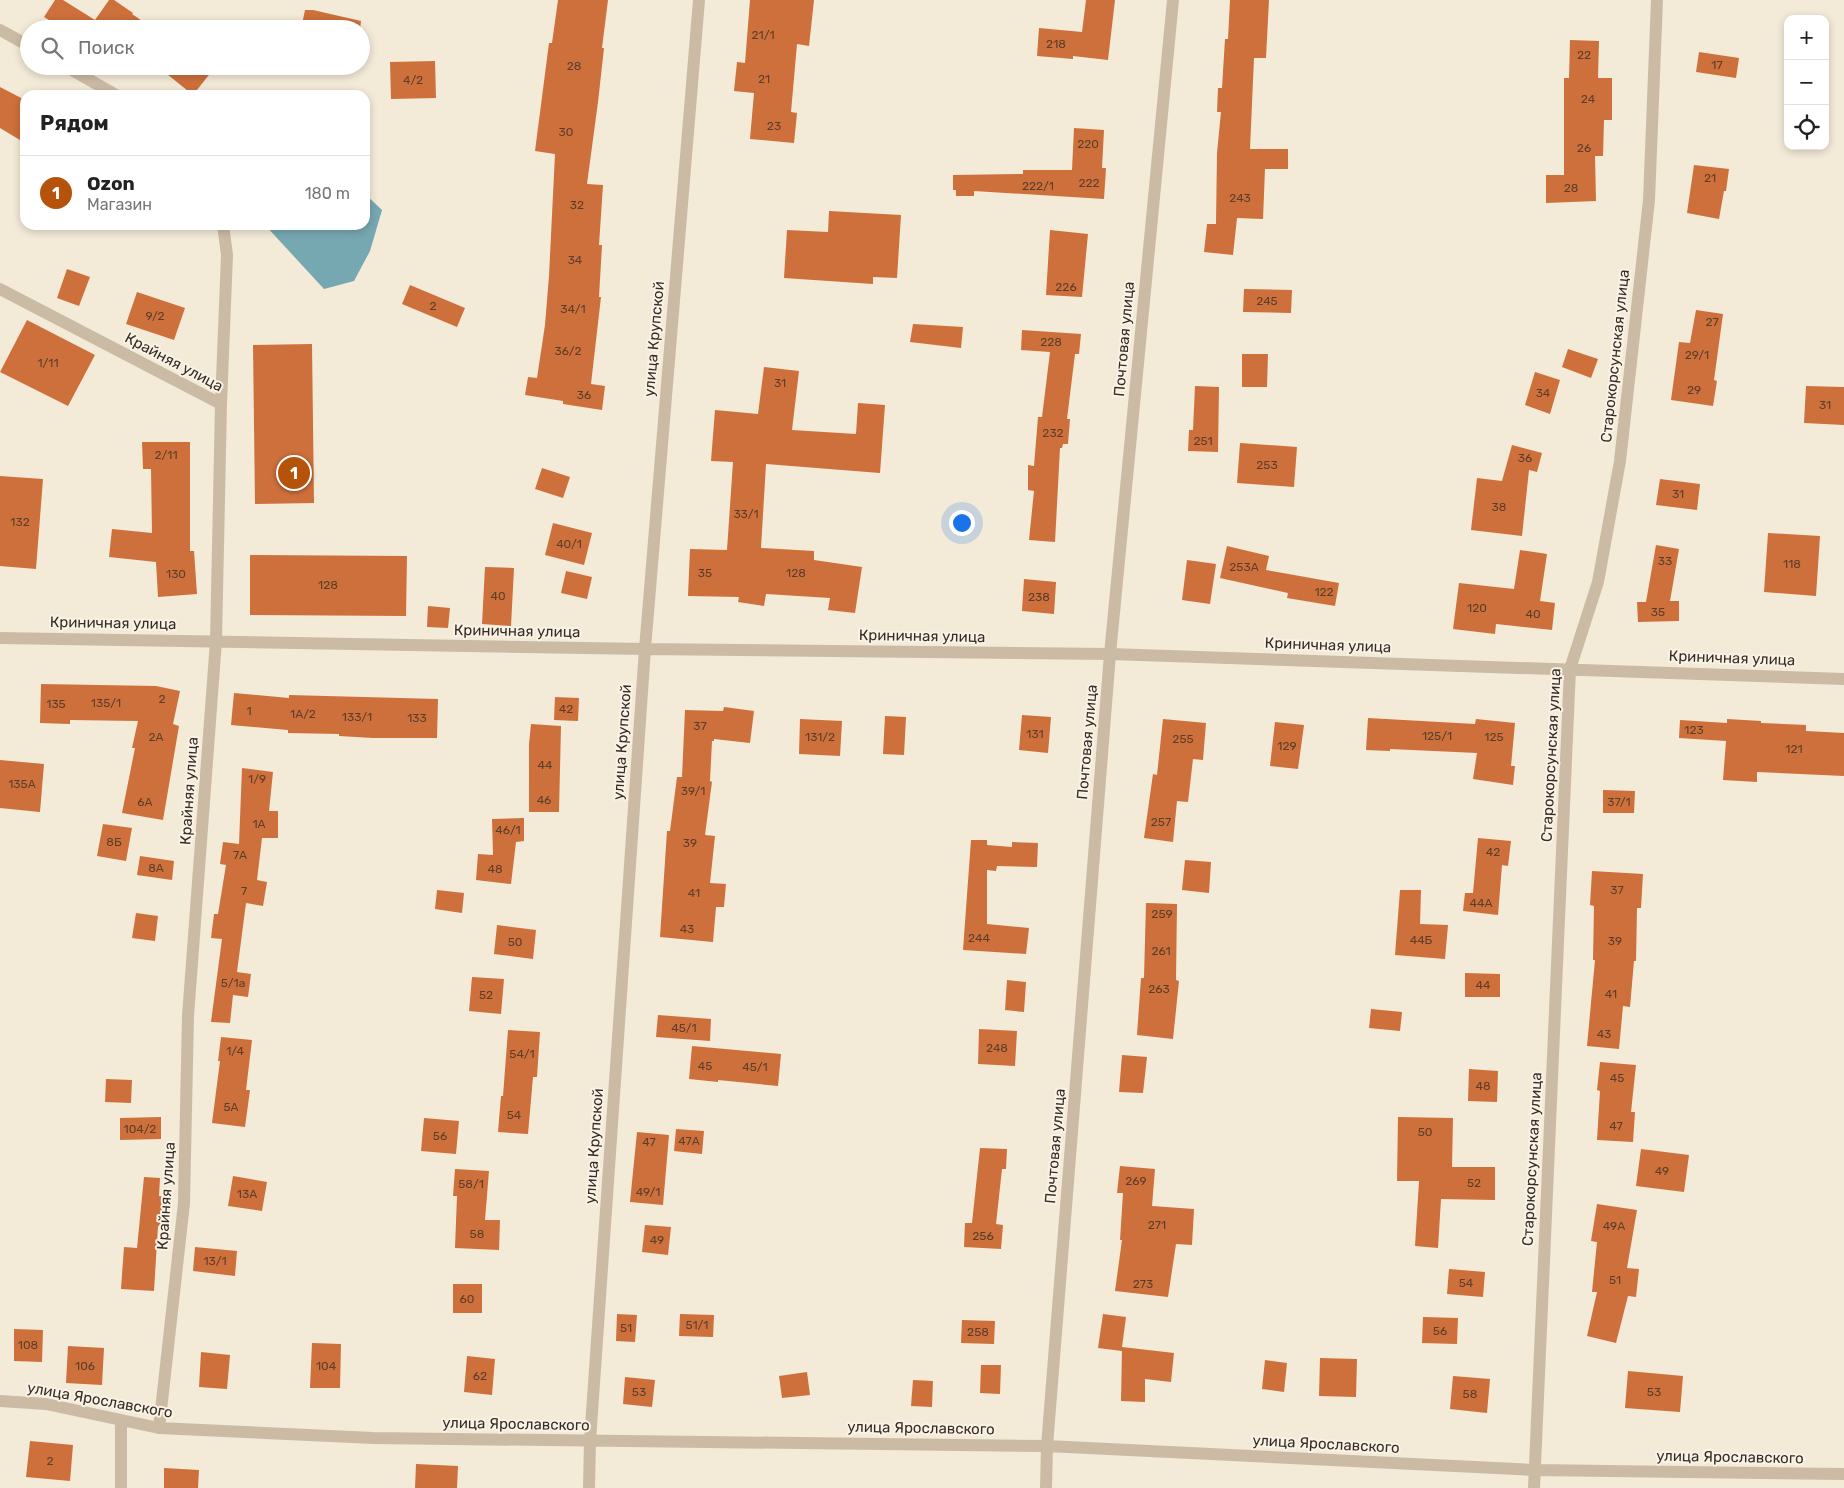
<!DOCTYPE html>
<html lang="ru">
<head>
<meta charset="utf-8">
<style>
  :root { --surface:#fff; --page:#f2f2f2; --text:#222; --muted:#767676; --line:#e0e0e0; --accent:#b45309 }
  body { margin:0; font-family:Rubik,sans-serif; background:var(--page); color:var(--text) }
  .controls { position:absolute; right:15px; top:15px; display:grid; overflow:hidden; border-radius:10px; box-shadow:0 2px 8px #0003 }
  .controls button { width:45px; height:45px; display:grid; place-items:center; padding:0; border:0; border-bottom:1px solid var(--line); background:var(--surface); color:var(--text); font:25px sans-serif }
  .you { position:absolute; left:961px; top:522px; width:18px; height:18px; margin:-12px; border:4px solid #fff; border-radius:50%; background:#1a73e8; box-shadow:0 0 0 8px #1a73e833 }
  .badge { display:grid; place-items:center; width:32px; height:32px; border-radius:50%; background:var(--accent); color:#fff; font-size:16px; font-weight:700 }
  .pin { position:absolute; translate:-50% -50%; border:2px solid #fff; box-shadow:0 1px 5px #0006 }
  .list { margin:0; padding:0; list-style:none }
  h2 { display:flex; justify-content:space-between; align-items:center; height:65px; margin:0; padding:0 20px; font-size:21px }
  h2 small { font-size:16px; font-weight:400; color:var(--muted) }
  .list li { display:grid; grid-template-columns:32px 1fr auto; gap:15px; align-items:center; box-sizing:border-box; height:75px; padding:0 20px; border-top:1px solid var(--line) }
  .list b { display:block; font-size:19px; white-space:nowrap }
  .list p { margin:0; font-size:16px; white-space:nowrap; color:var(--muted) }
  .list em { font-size:16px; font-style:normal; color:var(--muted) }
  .icon { flex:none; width:28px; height:28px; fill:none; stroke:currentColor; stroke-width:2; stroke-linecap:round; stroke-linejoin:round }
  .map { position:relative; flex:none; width:1844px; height:1488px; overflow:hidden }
  .search { position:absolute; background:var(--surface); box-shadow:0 2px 8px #0003; left:20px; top:20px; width:350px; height:55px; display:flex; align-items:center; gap:12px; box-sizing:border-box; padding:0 18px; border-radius:28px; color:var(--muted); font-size:19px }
  .panel { position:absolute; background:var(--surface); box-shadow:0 2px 8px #0003; left:20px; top:90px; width:350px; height:140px; border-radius:15px }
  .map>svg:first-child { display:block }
  .water { fill:#76a8b2 }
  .building { fill:#ce703b }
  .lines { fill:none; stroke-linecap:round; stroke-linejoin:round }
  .minor { stroke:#ccbba4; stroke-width:12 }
  .labels { text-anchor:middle; stroke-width:4; stroke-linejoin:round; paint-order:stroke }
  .number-label { font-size:12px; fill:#5c3e2b }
  .street-label { font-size:15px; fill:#362d26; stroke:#faf3e5 }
</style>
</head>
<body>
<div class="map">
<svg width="1844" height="1488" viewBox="0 0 1844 1488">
  <rect width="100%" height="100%" fill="#f3ead8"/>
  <path class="water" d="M365 194 382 210 370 251 354 281 324 289 265 225H365Z"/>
  <path class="building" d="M55 0H63L95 20 109 0H114L133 13 132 14 154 29H63L44 17Z
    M558 0H608L602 48H604L598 102 587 184 603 185 599 245H602L599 297H601L591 384 605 386 602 410 563 404V401L525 395 528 377 537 378 545 325 549 276 555 154 535 151 549 43H552Z
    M750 0H814L809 46 797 44 791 112 797 113 794 143 750 139 754 93 734 91 737 62 745 63Z
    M1086 0H1115L1108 60 1073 56V59L1037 56 1039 28 1082 32Z
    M1230 0H1269L1266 58H1254L1250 149H1288V169H1265L1263 219 1237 218 1233 255 1204 252 1207 224H1216L1217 153 1221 112H1217L1218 88H1222L1225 39H1228Z
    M305 10H313L361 21 360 29H301Z
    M1570 40 1599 41 1598 78H1612V120H1604L1603 156H1595L1596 201 1546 203V175H1564V78H1569Z
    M1699 52 1739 58 1736 78 1696 72Z
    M435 61 436 98 391 99 390 62Z
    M157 66H216L193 95Z
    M0 87 25 100V143L0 128Z
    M1074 128 1104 130 1102 168H1106L1104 199 974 191V196H956V190H953V175L1023 174V170H1072Z
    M1694 165 1729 169 1726 191H1724L1719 219 1687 213Z
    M829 211 901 215 897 278 873 277V284L784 278 787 230 828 232Z
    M1050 230 1088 234 1082 297 1046 295Z
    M67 269 90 277 79 306 57 298Z
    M410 285 465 308 457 327 402 304Z
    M1244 289 1292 290 1291 313 1243 312Z
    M137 292 185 308 174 340 126 324Z
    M1696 310 1723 314 1714 380 1717 381 1713 406 1671 400 1679 342 1690 343Z
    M27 320 95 355 68 406 0 372Z
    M913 324 963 327 961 348 910 342Z
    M1022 330 1081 334 1079 354H1075L1067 419H1070L1068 444H1063L1062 448H1060L1055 542 1029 540 1034 491 1028 490V465L1034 466 1038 417H1042L1050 352 1021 350Z
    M312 344 314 503 255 504 253 345Z
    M1568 349 1598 359 1591 378 1562 367Z
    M1242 354H1268L1267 387H1242Z
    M764 367 799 371 792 430 856 434 858 403 885 405 880 473 766 464 761 548 814 551V560L862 567 855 613 828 610 830 598 766 594 764 606 738 602 739 597 688 596 690 549 727 550 733 462 711 461 715 410 758 414Z
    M1535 372 1560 380 1550 414 1525 405Z
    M1195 386 1219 387 1218 452 1188 451 1189 430H1193Z
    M1806 386 1844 387V425L1804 423Z
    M142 442H190V551H194L197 594 158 597 156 562 109 557 112 529 152 533 151 469H143Z
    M1240 443 1297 447 1294 487 1237 483Z
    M1512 445 1542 453 1537 472 1529 470 1522 536 1471 530 1477 478 1502 481Z
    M542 468 570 477 563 498 535 489Z
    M0 476 43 479 36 569 0 566Z
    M1660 479 1700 484 1697 510 1656 505Z
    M553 523 592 533 584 565 545 555Z
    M1768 533 1820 536 1816 596 1764 592Z
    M1656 545 1679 549 1670 601H1679V621L1638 622 1637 602H1646Z
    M1227 546 1269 556 1266 570 1339 583 1335 606 1287 598 1288 593 1220 578Z
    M1520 550 1547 554 1540 601 1555 603 1552 630 1496 624 1495 634 1453 629 1459 583 1514 589Z
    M250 555 407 556 406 616 250 615Z
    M1187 560 1216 564 1210 604 1182 600Z
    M485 567 514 568 511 626 482 624Z
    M566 571 592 577 587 599 561 593Z
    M1024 579 1056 582 1054 614 1022 611Z
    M428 606 450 608 448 628 427 627Z
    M41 684 156 686 180 691 173 724 179 726 163 820 122 813 135 748H132L138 721 70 720V724L40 723Z
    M234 693 289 698V695L438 699 437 738H373L339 736V734L288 733V730L231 725Z
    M555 697 579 698 578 721 554 720Z
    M724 707 754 711 750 743 714 739V741H712L710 781 712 782 705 835 715 836 710 883 726 884 724 907H716L713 942 660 937 667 831H670L677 777H682L685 710 723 711Z
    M1022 715 1051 717 1048 753 1019 750Z
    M885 716 906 717 904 755 883 754Z
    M1368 718 1475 724 1476 719 1515 723 1511 766H1515L1513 785 1473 779 1477 753 1390 749V751L1366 750Z
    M800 719 842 721 840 756 799 754Z
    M1163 719 1206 723 1203 760 1193 759 1188 802 1177 801 1173 842 1144 838 1153 774 1157 775Z
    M1727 719 1761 721V723L1806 725V731L1844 733V776L1757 772V782L1723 780 1726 741 1679 738 1680 720 1727 723Z
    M1275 722 1304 725 1298 769 1270 766Z
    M531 724 561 726 559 812H529V744Z
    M0 760 44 764 40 812 0 808Z
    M242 768 273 772 269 811H278V838H262L257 880 267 882 263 906 246 903 237 972 251 974 248 997 233 995 230 1023 211 1022 222 939 211 938 214 914H218L226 865 220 864 223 842 239 844Z
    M1603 790 1635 791 1634 813H1603Z
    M524 818V841L516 842 511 884 476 880 478 854 493 855 492 819Z
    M103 824 132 828 126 861 97 856Z
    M1478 838 1511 841 1508 866 1502 865 1498 915 1463 911 1465 893H1473Z
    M971 840H987V845L1012 847V842L1038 843 1037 867 997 866 996 871 987 870V924L1029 928 1026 954 963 950Z
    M140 856 174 861 172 880 137 875Z
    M1185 860 1211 862 1209 893 1182 890Z
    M1592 871 1643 874 1641 908H1637L1636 961H1634L1630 1007 1623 1006 1619 1049 1587 1046 1595 960H1593L1594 906 1590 905Z
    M437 890 464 893 462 913 435 909Z
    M1400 890H1421L1420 924 1448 925 1445 959 1395 955Z
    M1146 903 1177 904 1176 980 1179 981 1173 1039 1137 1035 1141 978H1144Z
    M136 913 158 916 155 941 132 938Z
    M497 925 536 930 533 959 494 954Z
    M1465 973 1500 974V997H1465Z
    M472 977 504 979 501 1014 469 1011Z
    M1007 980 1026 982 1024 1012 1005 1010Z
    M1371 1009 1402 1012 1400 1031 1369 1028Z
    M658 1015 711 1019 710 1041 656 1037Z
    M979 1029 1017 1031 1015 1066 978 1064Z
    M508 1030 540 1032 537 1077H533L528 1134 498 1132 501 1096H503Z
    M221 1037 252 1040 246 1090H250L245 1127 212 1123 220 1061H218Z
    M692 1046 781 1054 778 1086 718 1080V1082L689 1079Z
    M1122 1055 1147 1057 1143 1093 1119 1092Z
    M1600 1062 1636 1065 1631 1112H1635L1633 1142 1597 1140 1600 1091 1597 1090Z
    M1469 1069 1498 1071 1497 1102 1468 1101Z
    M106 1079 132 1080 131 1103 105 1102Z
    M161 1117V1139L120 1140V1118Z
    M1398 1117 1453 1118 1452 1167H1495V1200L1441 1199 1438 1248 1415 1246 1419 1181H1397Z
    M424 1118 459 1121 456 1154 421 1151Z
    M676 1129 704 1131 702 1154 674 1151Z
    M637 1132 669 1135 663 1205 630 1202Z
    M980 1148 1007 1149 1006 1169H1002L996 1224 1003 1225 1001 1249 964 1247 965 1223H972Z
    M1641 1149 1689 1155 1684 1192 1636 1186Z
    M1120 1166 1155 1169 1152 1206 1194 1209 1192 1245 1176 1244 1168 1297 1115 1291 1122 1240H1120L1123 1193H1117Z
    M455 1169 489 1171 485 1220H500L499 1250 455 1248 457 1196H453Z
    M233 1176 267 1182 262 1211 228 1206Z
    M144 1177 160 1178 159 1196 169 1197 166 1226H158L154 1291 121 1289 124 1247 137 1248Z
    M1597 1204 1637 1210 1627 1268 1639 1269 1636 1297 1628 1296 1616 1343 1587 1336 1597 1292H1592L1597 1242 1591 1241Z
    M645 1225 671 1227 668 1255 642 1252Z
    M195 1247 237 1251 235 1276 193 1271Z
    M1449 1269 1485 1272 1483 1297 1447 1294Z
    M453 1284H482V1313H453Z
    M617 1314 637 1315 635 1342 616 1341Z
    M680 1314 714 1315 713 1337 679 1336Z
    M1103 1314 1126 1317 1122 1347 1174 1353 1171 1382 1145 1379V1402L1121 1401 1122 1348V1351L1098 1348Z
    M1423 1317 1458 1318 1457 1344 1422 1343Z
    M962 1320 995 1321 994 1344 961 1343Z
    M14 1329 43 1330 42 1362 14 1361Z
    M312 1343 341 1344 340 1388H310Z
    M68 1346 104 1348 102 1385 66 1383Z
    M201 1352 230 1355 227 1389 199 1387Z
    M467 1356 495 1359 492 1395 464 1392Z
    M1320 1358 1357 1359 1356 1397 1319 1396Z
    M1265 1360 1287 1363 1284 1392 1262 1389Z
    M981 1365H1001L1000 1394 980 1393Z
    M1628 1371 1683 1376 1680 1412 1625 1408Z
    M807 1372 810 1395 782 1398 779 1376Z
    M1453 1376 1490 1379 1487 1413 1450 1409Z
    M625 1377 655 1380 652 1407 623 1404Z
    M913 1380 933 1381 932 1407 911 1406Z
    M30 1441 73 1445 70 1481 26 1477Z
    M416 1464 458 1466 457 1488H415Z
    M164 1468 199 1470 198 1488H164Z"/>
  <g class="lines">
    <path class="minor" d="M0 30 29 46
      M65 66 116 95
      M0 289 221 404 216 641 188 1016 184 1203 159 1428
      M221 404 227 255 223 225
      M0 638 645 649 1110 654 1844 679
      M0 1401 46 1404 159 1428 373 1438 1047 1446 1534 1470 1844 1474
      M121 1488V1421
      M589 1488 590 1441 645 649 699 0
      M1046 1488 1047 1446 1110 654 1173 0
      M1534 1488 1570 669 1598 582 1620 461 1649 200 1657 0"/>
  </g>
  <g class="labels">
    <g class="number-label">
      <text x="763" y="39">21/1</text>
      <text x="1056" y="48">218</text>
      <text x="1584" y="59">22</text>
      <text x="1717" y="69">17</text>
      <text x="574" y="70">28</text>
      <text x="764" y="83">21</text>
      <text x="413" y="84">4/2</text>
      <text x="1588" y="103">24</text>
      <text x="774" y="130">23</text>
      <text x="566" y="136">30</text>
      <text x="1088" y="148">220</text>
      <text x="1584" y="152">26</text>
      <text x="1710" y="182">21</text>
      <text x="1089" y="187">222</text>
      <text x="1038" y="190">222/1</text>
      <text x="1571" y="192">28</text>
      <text x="1240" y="202">243</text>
      <text x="577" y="209">32</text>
      <text x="575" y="264">34</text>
      <text x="1066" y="291">226</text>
      <text x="1267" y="305">245</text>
      <text x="433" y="310">2</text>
      <text x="573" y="313">34/1</text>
      <text x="155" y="320">9/2</text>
      <text x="1712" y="326">27</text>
      <text x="1051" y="346">228</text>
      <text x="568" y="355">36/2</text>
      <text x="1697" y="359">29/1</text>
      <text x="48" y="367">1/11</text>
      <text x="780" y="387">31</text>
      <text x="1694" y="394">29</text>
      <text x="1543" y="397">34</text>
      <text x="584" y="399">36</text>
      <text x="1825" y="409">31</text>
      <text x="1053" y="437">232</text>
      <text x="1203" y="445">251</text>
      <text x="166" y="459">2/11</text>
      <text x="1525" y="462">36</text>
      <text x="1267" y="469">253</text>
      <text x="1678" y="498">31</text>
      <text x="1499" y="511">38</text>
      <text x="746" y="518">33/1</text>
      <text x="20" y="526">132</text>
      <text x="569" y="548">40/1</text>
      <text x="1665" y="565">33</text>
      <text x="1792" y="568">118</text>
      <text x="1244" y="571">253А</text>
      <text x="705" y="577">35</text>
      <text x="796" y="577">128</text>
      <text x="176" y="578">130</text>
      <text x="328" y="589">128</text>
      <text x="1324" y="596">122</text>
      <text x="498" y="600">40</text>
      <text x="1039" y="601">238</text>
      <text x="1477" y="612">120</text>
      <text x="1658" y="616">35</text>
      <text x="1533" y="618">40</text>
      <text x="162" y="703">2</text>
      <text x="106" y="707">135/1</text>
      <text x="56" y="708">135</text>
      <text x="566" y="713">42</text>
      <text x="249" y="715">1</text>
      <text x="303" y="718">1А/2</text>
      <text x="357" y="721">133/1</text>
      <text x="417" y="722">133</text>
      <text x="700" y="730">37</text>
      <text x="1694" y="734">123</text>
      <text x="1035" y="738">131</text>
      <text x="1437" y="740">125/1</text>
      <text x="156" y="741">2А</text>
      <text x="820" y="741">131/2</text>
      <text x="1494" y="741">125</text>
      <text x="1183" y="743">255</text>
      <text x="1287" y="750">129</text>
      <text x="1794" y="753">121</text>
      <text x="545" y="769">44</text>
      <text x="257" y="783">1/9</text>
      <text x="22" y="788">135А</text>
      <text x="693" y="795">39/1</text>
      <text x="544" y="804">46</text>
      <text x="145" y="806">6А</text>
      <text x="1619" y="806">37/1</text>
      <text x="1161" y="826">257</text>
      <text x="259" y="828">1А</text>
      <text x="508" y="834">46/1</text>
      <text x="114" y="846">8Б</text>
      <text x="690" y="847">39</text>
      <text x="1493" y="856">42</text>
      <text x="240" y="859">7А</text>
      <text x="156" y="872">8А</text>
      <text x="495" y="873">48</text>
      <text x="1617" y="894">37</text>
      <text x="244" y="895">7</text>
      <text x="694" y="897">41</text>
      <text x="1481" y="907">44А</text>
      <text x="1162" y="918">259</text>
      <text x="687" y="933">43</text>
      <text x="979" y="942">244</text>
      <text x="1421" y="944">44Б</text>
      <text x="1615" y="945">39</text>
      <text x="515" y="946">50</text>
      <text x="1161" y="955">261</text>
      <text x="233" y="987">5/1а</text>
      <text x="1483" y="989">44</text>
      <text x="1159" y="993">263</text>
      <text x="1611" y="998">41</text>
      <text x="486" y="999">52</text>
      <text x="684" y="1032">45/1</text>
      <text x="1604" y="1038">43</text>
      <text x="997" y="1052">248</text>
      <text x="235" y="1055">1/4</text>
      <text x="522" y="1058">54/1</text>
      <text x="705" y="1070">45</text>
      <text x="755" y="1071">45/1</text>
      <text x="1617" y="1082">45</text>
      <text x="1483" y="1090">48</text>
      <text x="231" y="1111">5А</text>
      <text x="514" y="1119">54</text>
      <text x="1616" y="1130">47</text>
      <text x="140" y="1133">104/2</text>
      <text x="1425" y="1136">50</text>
      <text x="440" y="1140">56</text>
      <text x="689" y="1145">47А</text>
      <text x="649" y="1146">47</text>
      <text x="1662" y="1175">49</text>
      <text x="1136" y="1185">269</text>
      <text x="1474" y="1187">52</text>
      <text x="471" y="1188">58/1</text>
      <text x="648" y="1196">49/1</text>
      <text x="247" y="1198">13А</text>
      <text x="1157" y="1229">271</text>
      <text x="1614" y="1230">49А</text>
      <text x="477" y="1238">58</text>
      <text x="983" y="1240">256</text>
      <text x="657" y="1244">49</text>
      <text x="215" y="1265">13/1</text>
      <text x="1615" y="1284">51</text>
      <text x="1466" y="1287">54</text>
      <text x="1143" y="1288">273</text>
      <text x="467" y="1303">60</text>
      <text x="697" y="1329">51/1</text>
      <text x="626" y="1332">51</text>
      <text x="1440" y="1335">56</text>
      <text x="978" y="1336">258</text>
      <text x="28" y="1349">108</text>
      <text x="85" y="1370">106</text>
      <text x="326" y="1370">104</text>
      <text x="480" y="1380">62</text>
      <text x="639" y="1396">53</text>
      <text x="1654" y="1396">53</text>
      <text x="1470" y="1398">58</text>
      <text x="50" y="1465">2</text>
    </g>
    <g class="street-label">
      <text transform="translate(654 339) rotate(-85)" y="5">улица Крупской</text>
      <text transform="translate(1124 339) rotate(-85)" y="5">Почтовая улица</text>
      <text transform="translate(1615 356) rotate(-84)" y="5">Старокорсунская улица</text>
      <text transform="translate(174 362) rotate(28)" y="5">Крайняя улица</text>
      <text transform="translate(113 623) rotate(1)" y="5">Криничная улица</text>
      <text transform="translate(517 631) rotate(1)" y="5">Криничная улица</text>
      <text transform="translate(922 636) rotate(1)" y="5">Криничная улица</text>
      <text transform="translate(1328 645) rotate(2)" y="5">Криничная улица</text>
      <text transform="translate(1732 658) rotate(2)" y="5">Криничная улица</text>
      <text transform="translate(622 742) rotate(-86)" y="5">улица Крупской</text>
      <text transform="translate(1087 742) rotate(-85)" y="5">Почтовая улица</text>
      <text transform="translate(1551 755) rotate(-87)" y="5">Старокорсунская улица</text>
      <text transform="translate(189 791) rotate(-86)" y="5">Крайняя улица</text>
      <text transform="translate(594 1146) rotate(-86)" y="5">улица Крупской</text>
      <text transform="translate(1055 1146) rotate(-85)" y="5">Почтовая улица</text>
      <text transform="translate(1532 1159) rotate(-87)" y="5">Старокорсунская улица</text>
      <text transform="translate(166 1196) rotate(-86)" y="5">Крайняя улица</text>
      <text transform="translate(100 1400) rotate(10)" y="5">улица Ярославского</text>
      <text transform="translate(516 1424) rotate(1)" y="5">улица Ярославского</text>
      <text transform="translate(921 1428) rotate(1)" y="5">улица Ярославского</text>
      <text transform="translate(1326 1444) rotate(3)" y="5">улица Ярославского</text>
      <text transform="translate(1730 1457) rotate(1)" y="5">улица Ярославского</text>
    </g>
  </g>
</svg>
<div class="controls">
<button>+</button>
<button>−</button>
<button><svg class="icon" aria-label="locate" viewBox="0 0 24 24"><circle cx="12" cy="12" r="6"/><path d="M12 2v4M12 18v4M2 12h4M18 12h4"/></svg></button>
</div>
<div class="you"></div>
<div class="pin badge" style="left:294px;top:473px">1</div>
<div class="search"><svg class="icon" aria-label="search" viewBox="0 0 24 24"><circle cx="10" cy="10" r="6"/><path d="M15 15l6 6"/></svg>Поиск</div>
<section class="panel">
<h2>Рядом<small></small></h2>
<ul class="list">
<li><span class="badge">1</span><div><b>Ozon</b><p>Магазин</p></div><em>180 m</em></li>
</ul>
</section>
</div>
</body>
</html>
